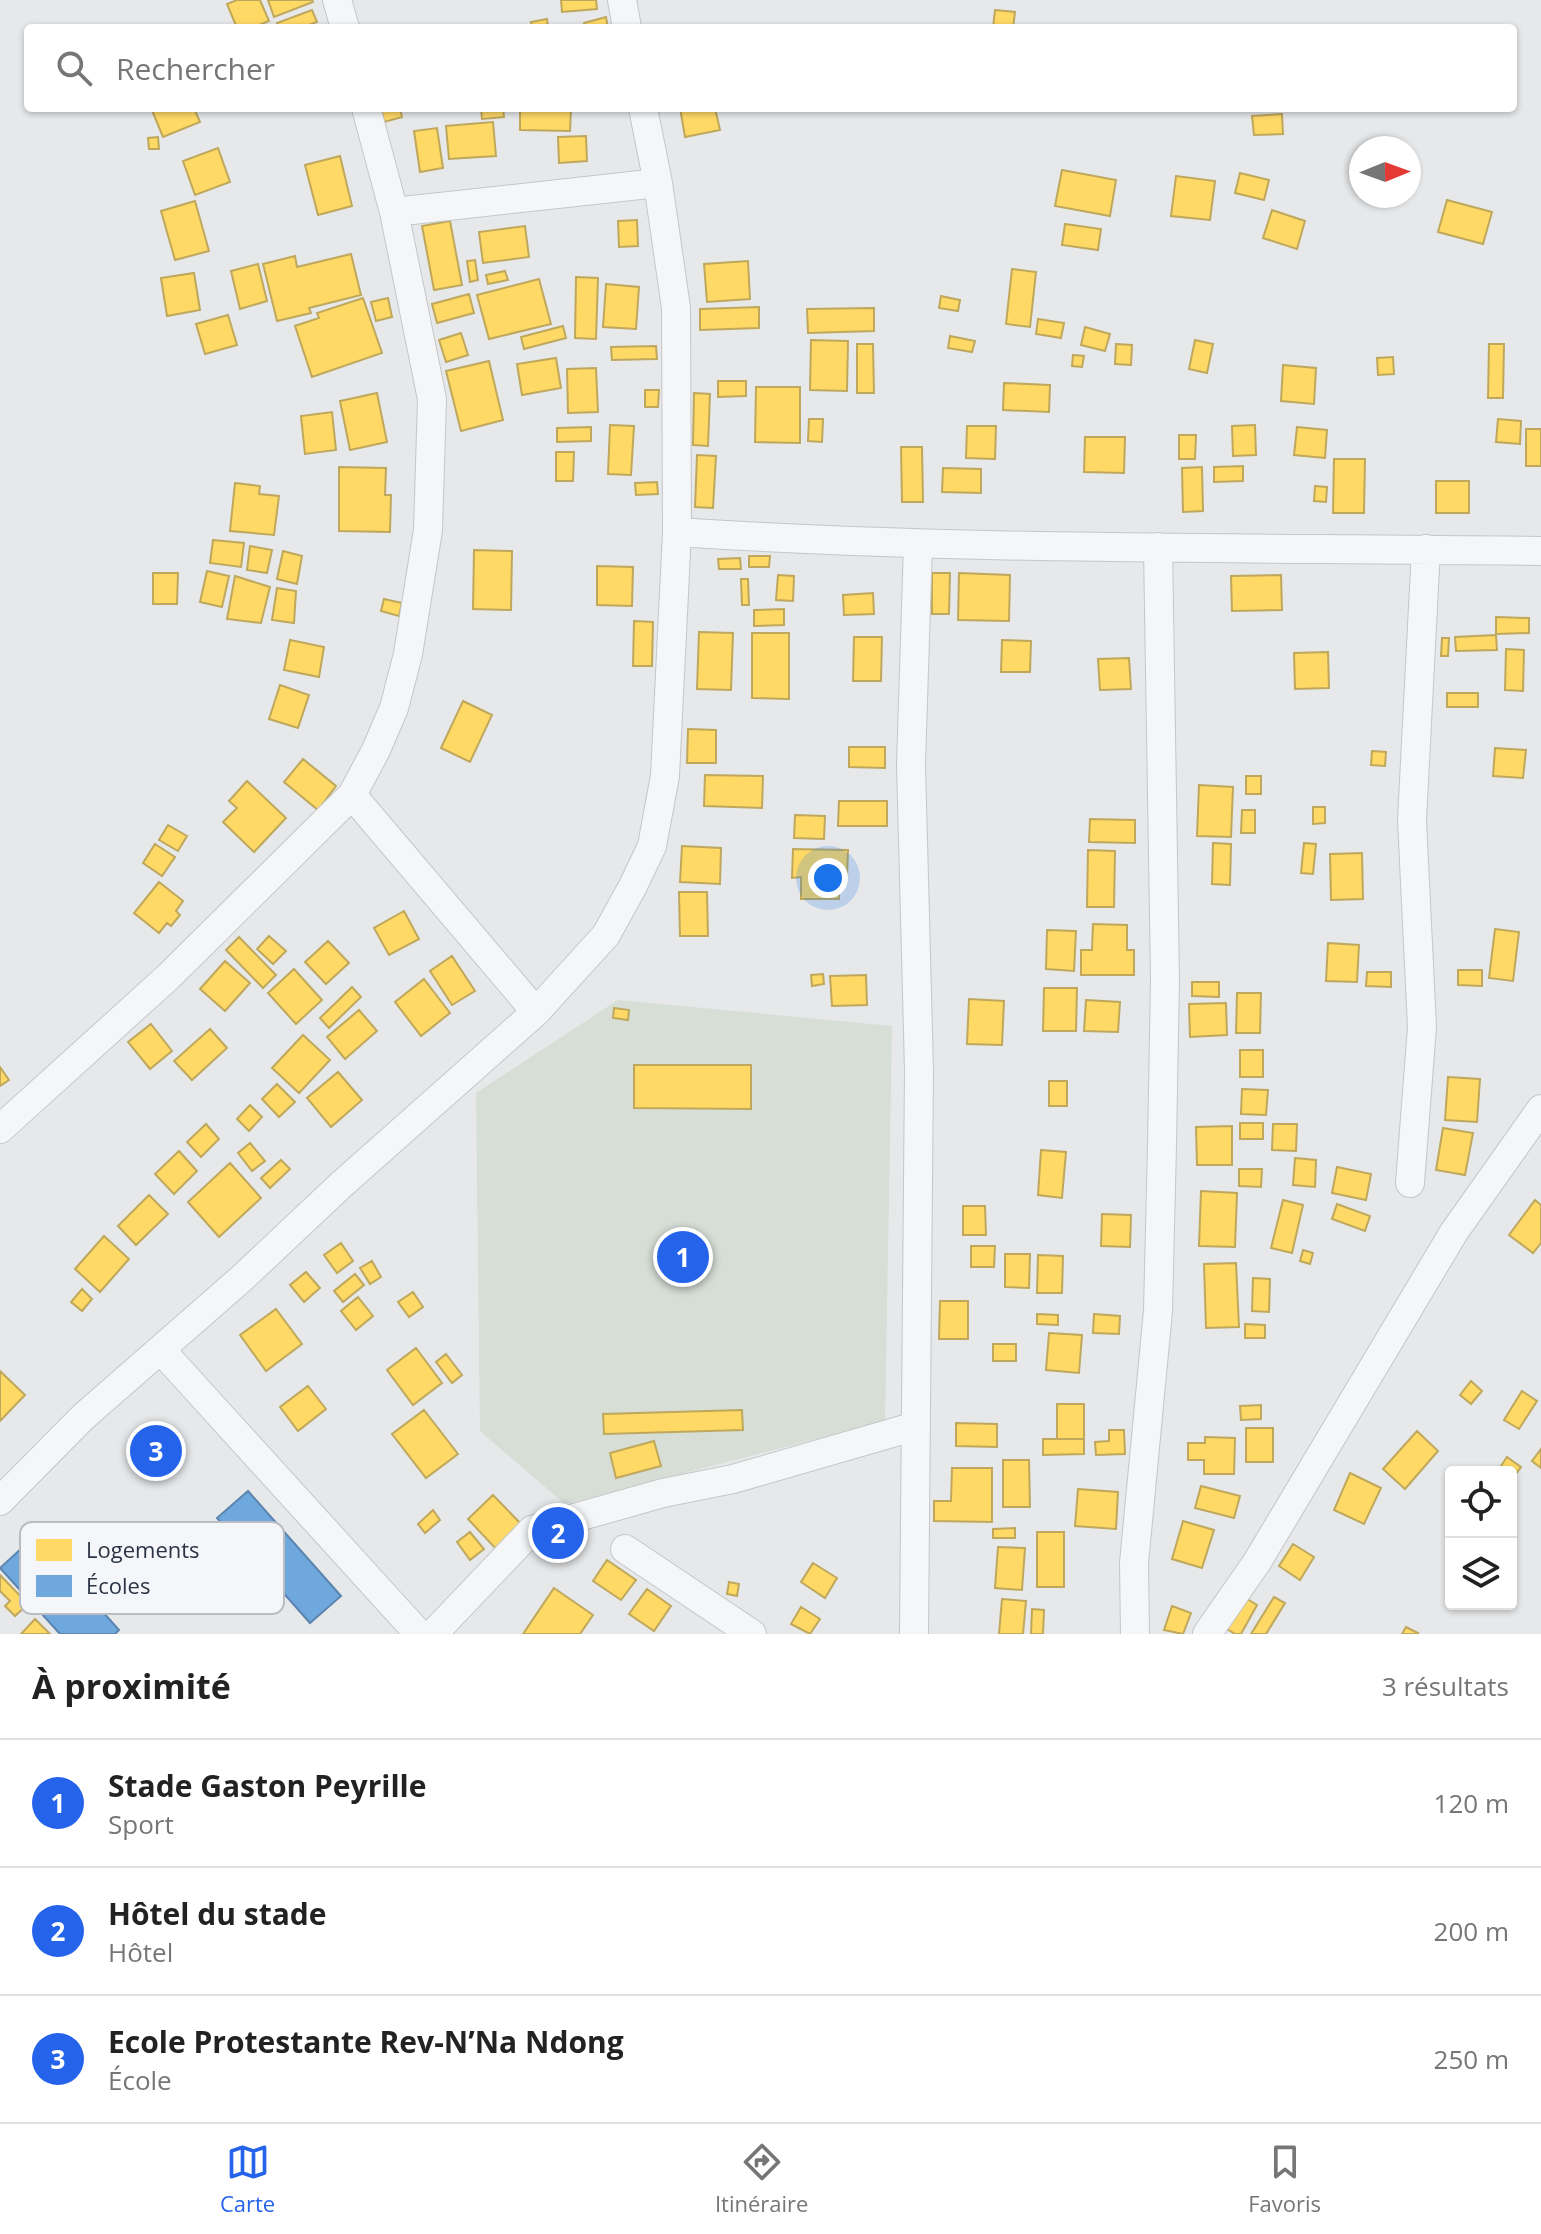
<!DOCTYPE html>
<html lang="fr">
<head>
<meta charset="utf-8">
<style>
  :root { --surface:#fff; --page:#f6f6f6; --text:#222; --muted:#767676; --line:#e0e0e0; --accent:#2563eb }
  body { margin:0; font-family:"Open Sans",sans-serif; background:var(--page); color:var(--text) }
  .controls { position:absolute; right:24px; bottom:24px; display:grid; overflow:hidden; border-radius:8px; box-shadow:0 2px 6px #0004 }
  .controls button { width:72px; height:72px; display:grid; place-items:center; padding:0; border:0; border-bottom:2px solid var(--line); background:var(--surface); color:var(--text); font:40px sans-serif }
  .compass { position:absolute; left:1349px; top:136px; width:72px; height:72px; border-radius:50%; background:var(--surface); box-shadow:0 2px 6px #0004; rotate:89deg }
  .you { position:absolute; left:828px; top:878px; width:28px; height:28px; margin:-20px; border:6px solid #fff; border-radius:50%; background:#1a73e8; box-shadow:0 0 0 12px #1a73e833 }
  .badge { display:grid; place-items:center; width:52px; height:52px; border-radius:50%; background:var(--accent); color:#fff; font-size:26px; font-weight:700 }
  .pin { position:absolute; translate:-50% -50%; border:4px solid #fff; box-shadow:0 2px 8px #0006 }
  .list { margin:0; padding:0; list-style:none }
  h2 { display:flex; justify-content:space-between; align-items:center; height:104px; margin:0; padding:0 32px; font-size:34px }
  h2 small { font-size:26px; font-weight:400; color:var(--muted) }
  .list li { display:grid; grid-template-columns:52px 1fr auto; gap:24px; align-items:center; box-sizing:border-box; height:128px; padding:0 32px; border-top:2px solid var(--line) }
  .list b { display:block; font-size:30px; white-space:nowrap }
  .list p { margin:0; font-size:26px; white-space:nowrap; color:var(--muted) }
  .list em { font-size:26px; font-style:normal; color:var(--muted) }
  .icon { flex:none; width:44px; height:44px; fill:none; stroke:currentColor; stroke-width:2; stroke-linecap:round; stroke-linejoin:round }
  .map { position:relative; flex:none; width:1541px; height:1634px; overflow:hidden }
  .search { position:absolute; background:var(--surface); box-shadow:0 2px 6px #0004; left:24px; right:24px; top:24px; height:88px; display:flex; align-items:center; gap:20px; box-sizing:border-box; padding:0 28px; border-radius:8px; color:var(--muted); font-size:30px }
  .sheet { height:488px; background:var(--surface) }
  nav { display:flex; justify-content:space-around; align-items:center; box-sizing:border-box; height:112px; border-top:2px solid var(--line); background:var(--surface); font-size:22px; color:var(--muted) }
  nav a { display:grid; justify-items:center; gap:4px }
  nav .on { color:var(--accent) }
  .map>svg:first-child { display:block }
  .green { fill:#d6ded6 }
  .homes { fill:#ffd966; stroke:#bfa85c; stroke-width:2 }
  .schools { fill:#6fa8dc; stroke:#5b85af; stroke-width:2 }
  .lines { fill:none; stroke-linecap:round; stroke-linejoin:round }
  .street-casing { stroke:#c4c6c8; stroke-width:30 }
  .street { stroke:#f5f6f7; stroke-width:28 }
  .key { fill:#f4f6f9; stroke:#b8bcc3; stroke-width:2 }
  .key-label { font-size:22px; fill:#2b3445 }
</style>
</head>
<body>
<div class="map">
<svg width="1541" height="1634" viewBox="0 0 1541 1634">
  <rect width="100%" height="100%" fill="#e6e8ea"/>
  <path class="green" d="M618 1000 892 1026 885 1421 565 1504 480 1431 476 1093Z"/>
  <path class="homes" d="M237 0H260L269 21 252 28H237L227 4Z
    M268 0H312L313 2 274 17Z
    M561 0H596L597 9 562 12Z
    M312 10 317 22 301 28H279L277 23Z
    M995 10 1015 12 1013 28H993Z
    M606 17 608 28H585L584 23Z
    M547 19 548 28H532L531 22Z
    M151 108H194L200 122 163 137Z
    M381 108H400L402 117 384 122Z
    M481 108H503L504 117 482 119Z
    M520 108H571L570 131 520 130Z
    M680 108H715L720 130 685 137Z
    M1282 114 1283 134 1254 135 1252 116Z
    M493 122 496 156 449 159 446 126Z
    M437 128 443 168 420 172 414 131Z
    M586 136 587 161 559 163 558 137Z
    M158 137 159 149H149L148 138Z
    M218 148 230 182 195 195 183 161Z
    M340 156 352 206 318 215 305 165Z
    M1062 170 1116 180 1110 216 1055 206Z
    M1240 173 1269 180 1264 200 1235 193Z
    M1176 176 1215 181 1210 220 1171 216Z
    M1447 200 1492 212 1483 244 1438 232Z
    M195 201 209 251 175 260 161 211Z
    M1272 210 1305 221 1297 249 1263 238Z
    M637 220 638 246 619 247 618 221Z
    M450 221 462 285 434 290 422 226Z
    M1065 224 1101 229 1098 250 1062 245Z
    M525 226 529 257 483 263 479 232Z
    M351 254 361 295 309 308 311 313 277 321 263 264 295 256 297 267Z
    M475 260 478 280 470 282 467 261Z
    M748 261 750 299 707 302 704 264Z
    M258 264 267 301 240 309 231 271Z
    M1012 269 1036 272 1030 327 1006 324Z
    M505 271 508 280 488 284 486 275Z
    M194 273 200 310 167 316 161 278Z
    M576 277 598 278 596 339 575 338Z
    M539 279 551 324 489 339 477 295Z
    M606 284 639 287 636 329 603 327Z
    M469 294 474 313 437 323 432 304Z
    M941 296 960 300 958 311 939 308Z
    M363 298 382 353 312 377 295 326 319 318 317 313Z
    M388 298 392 317 376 321 371 302Z
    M759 307V328L700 330V309Z
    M874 308V331L808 333 807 309Z
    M228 315 237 345 205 354 196 324Z
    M1038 319 1064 323 1061 338 1036 334Z
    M563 326 566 338 524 349 521 337Z
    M1085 327 1110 334 1105 351 1081 345Z
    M461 333 468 355 446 362 439 340Z
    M950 336 975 341 972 352 948 348Z
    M811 340 848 341 847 391 810 390Z
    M1195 340 1213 344 1207 373 1189 369Z
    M857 344H873L874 393H857Z
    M1116 344 1132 345 1131 365 1115 364Z
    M1489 344H1504L1503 398H1488Z
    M656 346 657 359 612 360 611 347Z
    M1073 355 1084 356 1082 367 1072 366Z
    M1393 357 1394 374 1378 375 1377 358Z
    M556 358 561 388 522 395 517 364Z
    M489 361 503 420 461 431 446 371Z
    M1283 365 1316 368 1314 404 1281 401Z
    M596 368 598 412 568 413 567 369Z
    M718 381H746V396L718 397Z
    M1004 383 1050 385 1049 412 1003 410Z
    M756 387H800V443L755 442Z
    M645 390H659L658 407H645Z
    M377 393 387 442 350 450 340 401Z
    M694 393 710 394 708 446 693 445Z
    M332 412 336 450 305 454 301 416Z
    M809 419H823L822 442 808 441Z
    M1498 419 1521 421 1520 444 1496 442Z
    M610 425 634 426 631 475 608 474Z
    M1255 425 1256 455 1233 456 1232 426Z
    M967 426H996L995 459 966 458Z
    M591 427V441L557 442V428Z
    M1297 427 1327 430 1325 458 1294 455Z
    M1526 429H1541V466H1526Z
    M1179 435H1196L1195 459H1179Z
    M1085 437H1125L1124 473 1084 472Z
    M901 447H922L923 502H902Z
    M556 452H574L573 481H556Z
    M697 455 716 456 713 508 695 507Z
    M1334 459H1365L1364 513H1333Z
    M1243 466V481L1214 482V467Z
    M339 467 386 468 385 495H391L390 532 339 531Z
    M1202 467 1203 511 1183 512 1182 468Z
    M943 468 981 469V493L942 492Z
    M1436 481H1469V513H1436Z
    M657 482 658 494 636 495 635 483Z
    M235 483 260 486 259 494 279 496 274 535 230 531Z
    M1315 486 1327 487 1326 502 1314 501Z
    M213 540 244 543 241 567 210 563Z
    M250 546 272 550 267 573 247 570Z
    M474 550 512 551 511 610 473 609Z
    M283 551 302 556 297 584 277 579Z
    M749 556H770L769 567H749Z
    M740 558 741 569H719L718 559Z
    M597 566 633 567 632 606 597 605Z
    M207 571 229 576 222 607 200 602Z
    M153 573H178L177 604H153Z
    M932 573H950L949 614H932Z
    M959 573 1010 575 1009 621 958 620Z
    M778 575 794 576 793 601 776 600Z
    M1281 575 1282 610 1232 611 1231 576Z
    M235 576 270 587 261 623 227 619Z
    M741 579H748L749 605H742Z
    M277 588 296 591 294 623 272 620Z
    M873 593 874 614 844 615 843 595Z
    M384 599 402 603 399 616 381 611Z
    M784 609V625L754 626V610Z
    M1496 617 1529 618V633L1496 634Z
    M634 621 653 622 652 666H633Z
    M699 632 733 633 731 690 697 689Z
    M752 633H789V699L752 698Z
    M1496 635 1497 650 1456 651 1455 637Z
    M854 637H882L881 681H853Z
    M1442 638H1449L1448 656H1441Z
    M290 640 324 647 319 677 284 670Z
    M1002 640 1031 641 1030 672H1001Z
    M1506 649 1524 650 1523 691 1505 690Z
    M1328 652 1329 688 1295 689 1294 653Z
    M1129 658 1131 689 1100 690 1098 659Z
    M280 685 309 695 298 728 269 719Z
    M1447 693H1478V707H1447Z
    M463 701 492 715 470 762 441 748Z
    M688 729 716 730V763H687Z
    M849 747H885V768L849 767Z
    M1495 748 1526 750 1523 778 1493 776Z
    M1372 751 1386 752 1385 766 1371 765Z
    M303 759 336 786 318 810 284 782Z
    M705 775 763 776 762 808 704 806Z
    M1246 776H1261V794H1246Z
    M247 781 286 818 254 852 223 822 237 808 229 801Z
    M1199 785 1233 787 1231 837 1197 836Z
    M839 801H887V826H838Z
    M1313 807H1325V823L1313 824Z
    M1242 810H1255V833H1241Z
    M795 815 825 816 824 839 794 838Z
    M1090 819 1135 820V843L1089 842Z
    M168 825 187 836 178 851 159 840Z
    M1213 843 1231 844 1230 885 1212 884Z
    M1304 843 1316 844 1313 874 1301 873Z
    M155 844 175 857 162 876 143 863Z
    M682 846 721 848 720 884 680 882Z
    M793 849 848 850 847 878H839V899H801V877L792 878Z
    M1088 850 1115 851 1114 907H1087Z
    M1362 853 1363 899 1331 900 1330 854Z
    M159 882 183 901 176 911 180 915 171 926 167 923 159 933 134 913Z
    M679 892H707L708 936H680Z
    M404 911 419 939 389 955 374 928Z
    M1093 924 1127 925V950H1134V975H1081V950H1092Z
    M1495 929 1519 932 1513 981 1489 978Z
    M1047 930 1076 931 1074 971 1046 969Z
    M269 936 286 951 273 964 257 949Z
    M239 937 276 975 263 988 226 950Z
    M328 941 349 963 326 984 305 962Z
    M1328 943 1359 945 1357 982 1326 981Z
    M452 956 475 991 452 1005 430 971Z
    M225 961 250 983 225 1011 200 989Z
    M294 969 322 1000 296 1024 268 993Z
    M1458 970H1482V986L1458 985Z
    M1367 972H1391V987L1366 986Z
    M823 974 824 984 812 986 811 975Z
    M866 975 867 1005 832 1006 830 976Z
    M424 979 450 1013 421 1036 395 1002Z
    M1192 982H1219V997L1192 996Z
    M352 987 361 997 329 1028 320 1018Z
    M1044 988H1077L1076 1031H1043Z
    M1237 993H1261L1260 1033H1236Z
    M969 999 1004 1001 1002 1045 967 1044Z
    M1086 1000 1120 1002 1118 1032 1084 1031Z
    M1226 1003 1227 1035 1190 1037 1189 1004Z
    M614 1008 629 1010 628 1020 613 1018Z
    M359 1010 377 1031 345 1059 327 1037Z
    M151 1024 172 1051 150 1069 128 1042Z
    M210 1029 227 1048 192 1080 174 1061Z
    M303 1035 330 1060 299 1093 272 1068Z
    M1240 1050H1263V1077H1240Z
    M634 1065H751V1109L634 1108Z
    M0 1067 9 1080 0 1086Z
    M338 1072 362 1100 331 1127 307 1098Z
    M1448 1077 1480 1079 1477 1122 1445 1120Z
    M1049 1081H1067V1106H1049Z
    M277 1084 295 1102 279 1117 262 1099Z
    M1242 1089 1268 1090 1266 1115 1241 1114Z
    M250 1105 262 1117 249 1131 237 1119Z
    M1240 1123H1263V1139H1240Z
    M206 1124 219 1139 201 1157 187 1142Z
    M1273 1124H1297L1296 1151 1272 1150Z
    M1232 1126V1165H1197L1196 1127Z
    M1443 1128 1473 1133 1465 1175 1436 1170Z
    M250 1143 265 1161 252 1171 238 1153Z
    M1041 1150 1066 1152 1062 1198 1038 1195Z
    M179 1151 197 1171 174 1194 155 1174Z
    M1295 1158 1316 1160 1315 1187 1293 1185Z
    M281 1160 290 1169 270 1188 261 1178Z
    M230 1163 261 1198 219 1237 188 1202Z
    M1337 1167 1371 1174 1366 1200 1332 1193Z
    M1239 1169H1262L1261 1187 1239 1186Z
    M1201 1191 1237 1193 1235 1247 1199 1246Z
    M149 1195 168 1214 136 1245 118 1226Z
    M1283 1200 1303 1205 1292 1253 1271 1248Z
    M1535 1200 1541 1205V1243L1533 1253 1509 1235Z
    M1337 1204 1370 1216 1365 1231 1332 1219Z
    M963 1206H985L986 1235H963Z
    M1102 1214 1131 1215 1130 1247 1101 1246Z
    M104 1236 129 1259 100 1292 75 1269Z
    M341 1243 353 1261 337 1273 324 1255Z
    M971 1246H995L994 1267H971Z
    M1303 1250 1313 1253 1310 1264 1300 1261Z
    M1005 1254H1030L1029 1288 1005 1287Z
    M1038 1255 1063 1256 1062 1293H1037Z
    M372 1261 381 1277 370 1284 360 1268Z
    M1236 1263 1239 1327 1206 1328 1204 1264Z
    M306 1272 320 1288 304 1302 290 1285Z
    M355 1274 364 1285 343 1302 334 1291Z
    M1253 1278 1270 1279 1269 1312 1252 1311Z
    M82 1289 92 1299 82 1311 71 1302Z
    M413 1292 423 1307 409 1317 398 1302Z
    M358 1297 373 1316 356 1330 341 1311Z
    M940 1301H968V1339H939Z
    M276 1309 302 1344 266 1371 240 1335Z
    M1037 1314 1058 1315V1325L1037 1324Z
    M1094 1314 1120 1316 1119 1334 1093 1333Z
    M1245 1324 1265 1325V1338H1245Z
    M1049 1333 1082 1335 1079 1373 1046 1370Z
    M993 1344H1016V1361H993Z
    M416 1348 442 1383 413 1405 387 1370Z
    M446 1354 462 1375 452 1383 436 1362Z
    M0 1371 25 1395 0 1421Z
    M1471 1381 1482 1391 1471 1404 1460 1395Z
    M308 1386 326 1409 298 1431 280 1407Z
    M1522 1391 1537 1401 1519 1429 1504 1420Z
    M1057 1404H1084V1439H1057Z
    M1261 1405V1419L1241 1420 1240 1406Z
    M424 1410 458 1454 426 1478 392 1434Z
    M742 1410 743 1430 604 1434 603 1414Z
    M956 1423 997 1424V1447L956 1446Z
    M1246 1428H1273V1462H1246Z
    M1109 1430H1124L1125 1454 1096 1455 1095 1442 1109 1441Z
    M1417 1431 1438 1451 1405 1489 1383 1469Z
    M1205 1437 1235 1438 1234 1474H1204V1460H1188V1443H1205Z
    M1043 1439H1084V1454L1043 1455Z
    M654 1441 661 1466 616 1478 610 1453Z
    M1541 1449V1468L1532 1461Z
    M1507 1457 1521 1467 1513 1478 1511 1472 1499 1469Z
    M1003 1460H1029L1030 1507H1003Z
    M952 1468H992V1522L934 1521V1501H951Z
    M1350 1473 1381 1488 1364 1524 1334 1510Z
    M1201 1486 1240 1496 1234 1518 1195 1508Z
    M1078 1489 1118 1492 1116 1529 1075 1526Z
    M493 1495 523 1526 498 1551 468 1519Z
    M433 1510 440 1520 425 1533 418 1524Z
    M1183 1521 1214 1530 1202 1568 1172 1559Z
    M1015 1528V1538H993V1529Z
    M470 1532 484 1549 470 1560 457 1542Z
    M1037 1532H1064V1587H1037Z
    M1293 1544 1314 1557 1300 1580 1279 1566Z
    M998 1547 1025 1548 1022 1590 995 1588Z
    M607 1560 636 1580 621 1600 593 1581Z
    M813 1563 837 1578 825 1598 801 1582Z
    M0 1575 28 1604 15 1616 5 1606 10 1601 0 1591Z
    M729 1582 739 1584 737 1596 727 1594Z
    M554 1588 593 1615 580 1634H523Z
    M647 1589 671 1606 654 1631 629 1614Z
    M1244 1597 1257 1605 1241 1634H1235L1227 1629Z
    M1274 1597 1285 1603 1266 1634H1251Z
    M1002 1599 1026 1601 1023 1634H999Z
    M1172 1606 1191 1613 1183 1634 1164 1630Z
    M801 1607 820 1619 810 1634 791 1624Z
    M1032 1609 1044 1610 1043 1634H1031Z
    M35 1619 50 1634H21Z
    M1406 1627 1418 1633 1417 1634H1402Z"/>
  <path class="schools" d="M248 1491 341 1596 310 1623 217 1518Z
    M35 1536 119 1630 115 1634H60L0 1568Z"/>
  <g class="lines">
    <g class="street-casing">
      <path id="street" d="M337 0 345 28
        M622 0 627 28
        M394 212 658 183
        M677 532C964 551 1253 547 1541 551
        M352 795 536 1012
        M0 1129 168 977 352 795 376 750 394 708 408 654 428 530 432 399 394 212 366 108
        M1410 1183 1422 1027 1412 820 1426 549
        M161 1350 419 1634
        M0 1501 83 1417 241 1279 342 1184 536 1012 606 935 633 886 652 846 665 776 677 532 676 308 658 183 643 108
        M625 1549 752 1634
        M433 1634 532 1530 663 1493 733 1479 916 1426
        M914 1634 919 1070 911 764 918 544
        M1135 1634 1134 1563 1158 1311 1162 1145 1165 979 1158 547
        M1207 1634 1257 1562 1454 1232 1541 1109"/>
    </g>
    <use href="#street" class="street"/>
  </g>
  <rect x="20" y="1522" width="264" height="92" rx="12" class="key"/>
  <rect x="36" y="1539" width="36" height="22" fill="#ffd966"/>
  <rect x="36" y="1575" width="36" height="22" fill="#6fa8dc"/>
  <g class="key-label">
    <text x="86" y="1558">Logements</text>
    <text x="86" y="1594">Écoles</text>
  </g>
</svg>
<div class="controls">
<button><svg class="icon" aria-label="locate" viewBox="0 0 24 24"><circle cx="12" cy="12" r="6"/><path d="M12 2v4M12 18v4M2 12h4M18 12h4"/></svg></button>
<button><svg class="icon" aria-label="layers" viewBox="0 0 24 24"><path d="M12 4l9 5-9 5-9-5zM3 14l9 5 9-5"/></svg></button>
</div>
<svg class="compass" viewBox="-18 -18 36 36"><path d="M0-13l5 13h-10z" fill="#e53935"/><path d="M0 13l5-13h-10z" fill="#767676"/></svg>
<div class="you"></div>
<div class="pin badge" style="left:683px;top:1257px">1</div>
<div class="pin badge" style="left:558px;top:1533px">2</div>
<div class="pin badge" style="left:156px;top:1451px">3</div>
<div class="search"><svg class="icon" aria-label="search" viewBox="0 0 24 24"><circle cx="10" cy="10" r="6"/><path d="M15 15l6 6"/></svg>Rechercher</div>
</div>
<section class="sheet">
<h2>À proximité<small>3 résultats</small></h2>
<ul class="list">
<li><span class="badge">1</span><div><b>Stade Gaston Peyrille</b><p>Sport</p></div><em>120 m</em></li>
<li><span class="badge">2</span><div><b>Hôtel du stade</b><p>Hôtel</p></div><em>200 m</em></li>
<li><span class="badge">3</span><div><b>Ecole Protestante Rev-N’Na Ndong</b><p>École</p></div><em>250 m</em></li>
</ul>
</section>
<nav>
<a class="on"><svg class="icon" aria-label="map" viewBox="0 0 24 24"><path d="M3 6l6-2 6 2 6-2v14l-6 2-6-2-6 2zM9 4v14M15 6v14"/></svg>Carte</a>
<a><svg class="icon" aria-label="directions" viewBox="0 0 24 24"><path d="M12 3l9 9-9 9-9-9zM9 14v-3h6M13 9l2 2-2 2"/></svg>Itinéraire</a>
<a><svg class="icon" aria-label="saved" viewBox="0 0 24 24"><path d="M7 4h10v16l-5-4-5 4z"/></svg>Favoris</a>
</nav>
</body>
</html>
